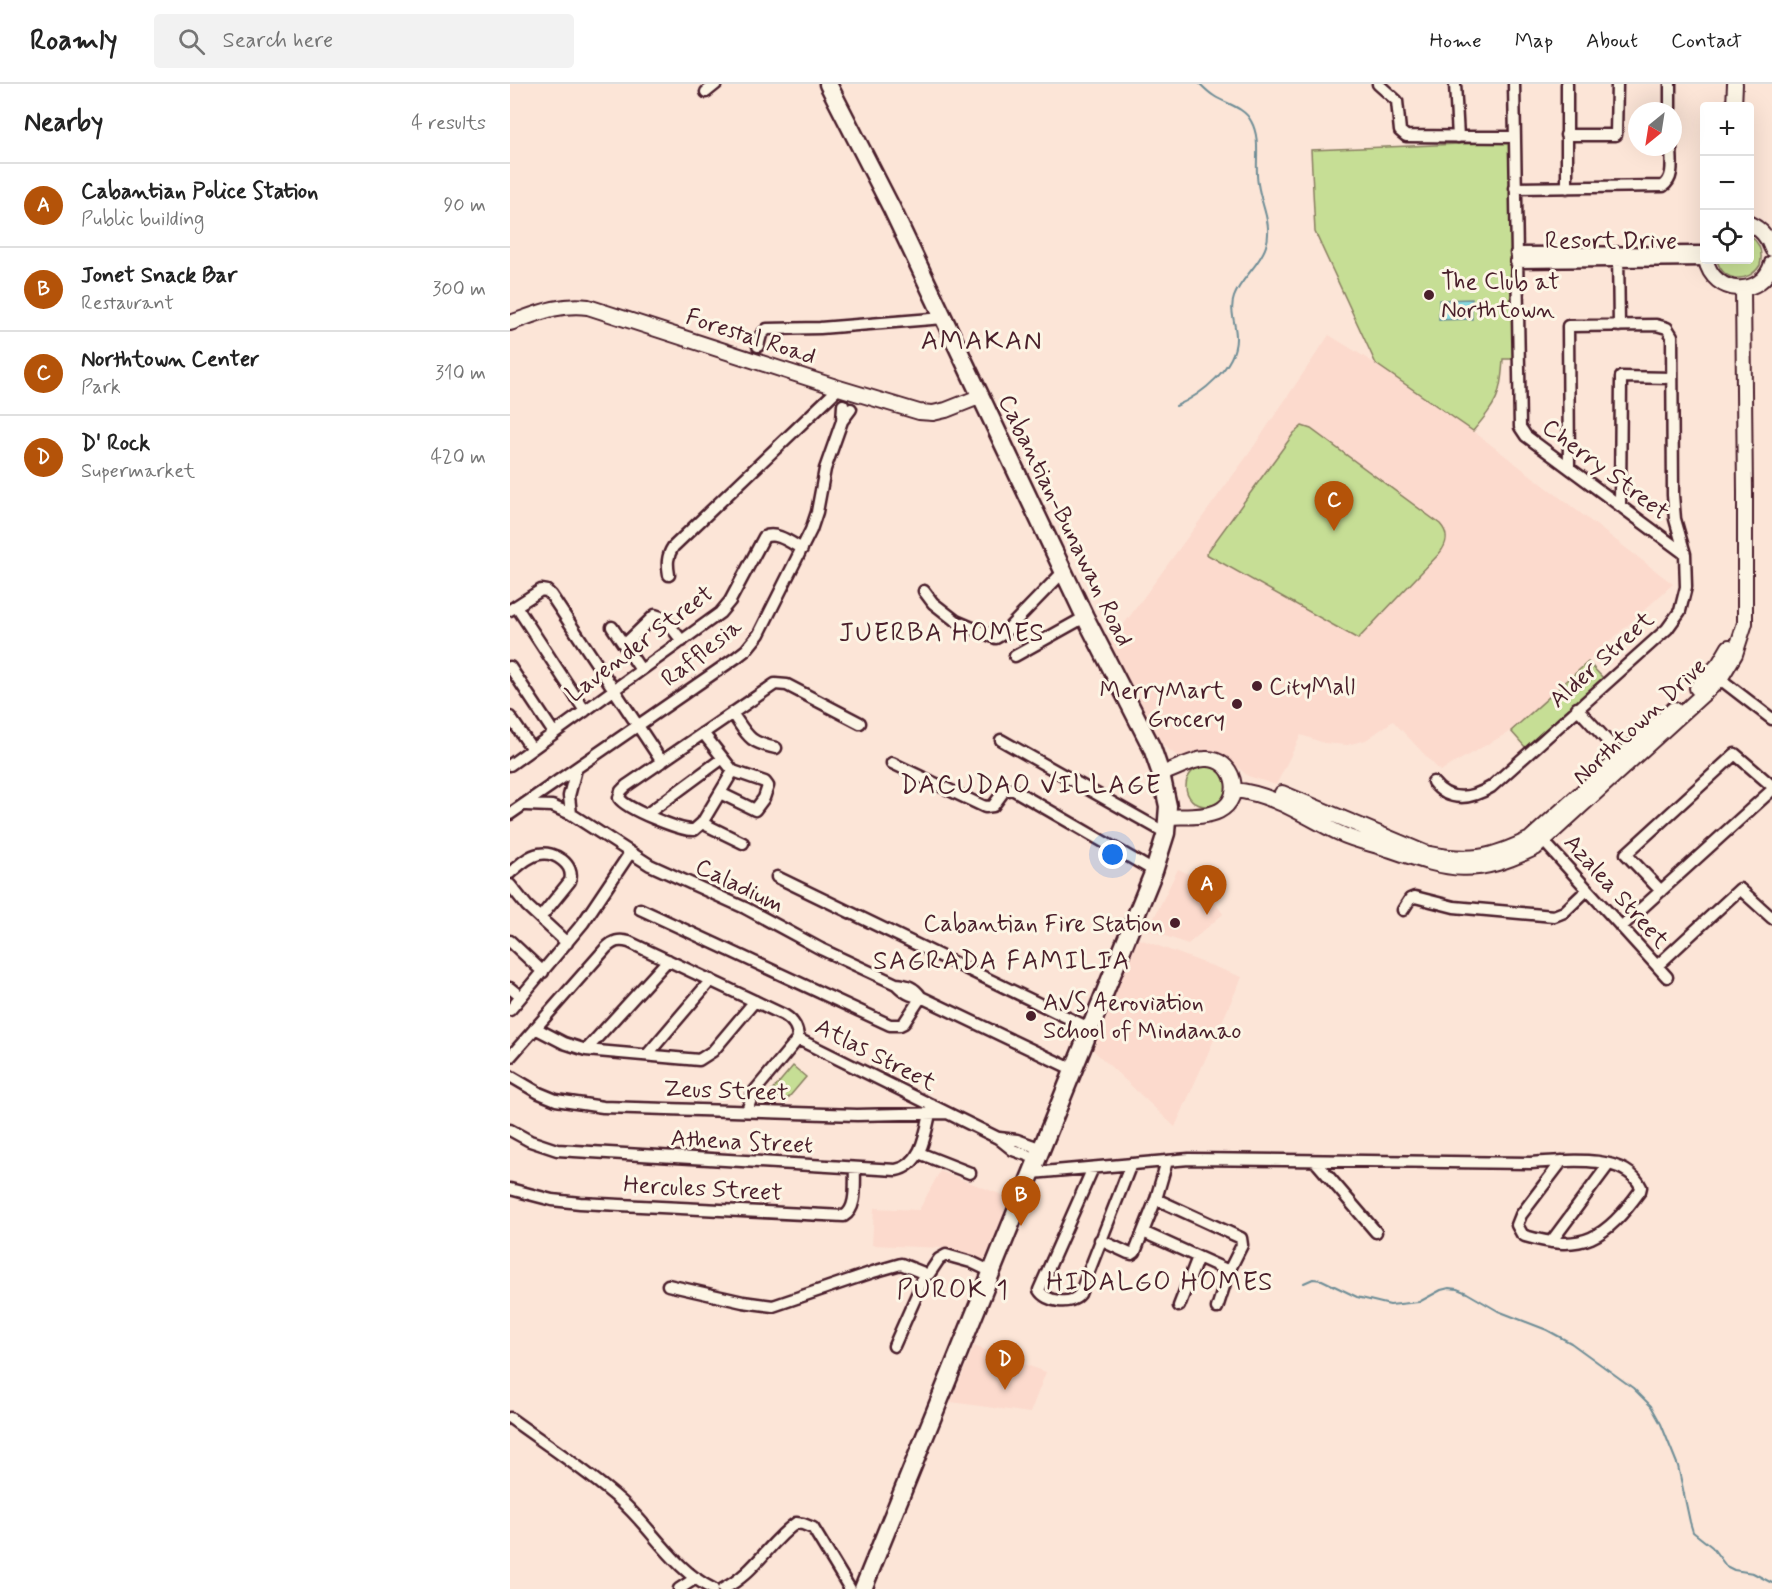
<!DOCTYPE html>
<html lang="en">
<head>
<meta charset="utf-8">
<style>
  :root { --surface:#fff; --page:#f2f2f2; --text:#222; --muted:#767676; --line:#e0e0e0; --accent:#b45309 }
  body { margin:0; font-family:Mynerve,sans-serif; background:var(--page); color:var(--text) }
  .controls { position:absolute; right:18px; top:18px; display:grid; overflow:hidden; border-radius:6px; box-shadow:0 6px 24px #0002 }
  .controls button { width:54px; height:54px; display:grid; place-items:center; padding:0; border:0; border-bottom:2px solid var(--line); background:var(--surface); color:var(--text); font:30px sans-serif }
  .compass { position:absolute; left:1118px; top:18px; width:54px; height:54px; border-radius:50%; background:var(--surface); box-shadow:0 6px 24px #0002; rotate:210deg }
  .you { position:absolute; left:603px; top:771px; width:21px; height:21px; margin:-15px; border:4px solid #fff; border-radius:50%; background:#1a73e8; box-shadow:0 0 0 9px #1a73e833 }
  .badge { display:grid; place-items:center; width:39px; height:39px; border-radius:50%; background:var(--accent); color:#fff; font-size:20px; font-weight:700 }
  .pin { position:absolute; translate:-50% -50px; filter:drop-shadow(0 2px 3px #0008) }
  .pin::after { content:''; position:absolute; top:32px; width:21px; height:18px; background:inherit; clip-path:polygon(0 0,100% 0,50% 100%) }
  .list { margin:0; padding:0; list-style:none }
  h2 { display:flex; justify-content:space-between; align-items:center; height:78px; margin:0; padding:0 24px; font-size:26px }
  h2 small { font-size:20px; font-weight:400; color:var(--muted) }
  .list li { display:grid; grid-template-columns:39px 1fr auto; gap:18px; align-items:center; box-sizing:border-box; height:84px; padding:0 24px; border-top:2px solid var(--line) }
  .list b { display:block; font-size:22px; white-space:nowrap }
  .list p { margin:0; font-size:20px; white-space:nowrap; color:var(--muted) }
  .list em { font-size:20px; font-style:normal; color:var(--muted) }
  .icon { flex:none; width:33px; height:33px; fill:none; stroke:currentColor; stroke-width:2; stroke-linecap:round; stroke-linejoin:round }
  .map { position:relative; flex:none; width:1262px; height:1505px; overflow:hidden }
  header { display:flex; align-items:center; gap:36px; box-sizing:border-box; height:84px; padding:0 30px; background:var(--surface); border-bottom:2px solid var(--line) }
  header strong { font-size:28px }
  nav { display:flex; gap:33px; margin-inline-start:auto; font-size:21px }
  .search { width:420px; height:54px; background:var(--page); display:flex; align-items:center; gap:15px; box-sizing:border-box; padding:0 21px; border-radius:6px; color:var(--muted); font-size:22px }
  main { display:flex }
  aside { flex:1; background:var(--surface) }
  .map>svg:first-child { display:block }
  .built { fill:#fcdacd }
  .green { fill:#c6de95; stroke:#887e60; stroke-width:1.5 }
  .water { fill:#86d7de; stroke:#6e8d96; stroke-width:1.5 }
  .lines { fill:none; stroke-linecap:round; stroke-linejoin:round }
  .stream { stroke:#6e8d96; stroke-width:2 }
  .minor-casing { stroke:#4a1f2b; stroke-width:15 }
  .tertiary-casing { stroke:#4a1f2b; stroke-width:18 }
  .primary-casing { stroke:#4a1f2b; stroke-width:21 }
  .minor { stroke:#fcf5e5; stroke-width:10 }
  .tertiary { stroke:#fcf5e5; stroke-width:14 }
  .primary { stroke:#fcf5e5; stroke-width:16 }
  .poi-dot { fill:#4a1f2b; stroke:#fcf5e5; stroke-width:2 }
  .labels { text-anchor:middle; stroke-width:6; stroke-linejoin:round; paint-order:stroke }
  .street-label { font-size:24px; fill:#4a1f2b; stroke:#fcf5e5 }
  .poi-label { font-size:24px; fill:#4a1f2b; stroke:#fcf5e5; text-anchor:start }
  .neighbourhood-label { font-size:26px; letter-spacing:1.5px; fill:#4a1f2b; stroke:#fcf5e5 }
  .quarter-label { font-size:27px; letter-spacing:1.5px; fill:#4a1f2b; stroke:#fcf5e5 }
</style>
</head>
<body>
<header>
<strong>Roamly</strong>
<div class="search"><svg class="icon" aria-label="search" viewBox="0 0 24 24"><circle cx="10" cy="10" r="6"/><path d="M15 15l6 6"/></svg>Search here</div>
<nav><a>Home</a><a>Map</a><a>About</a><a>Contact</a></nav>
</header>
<main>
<aside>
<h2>Nearby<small>4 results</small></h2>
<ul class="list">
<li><span class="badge">A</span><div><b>Cabantian Police Station</b><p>Public building</p></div><em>90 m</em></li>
<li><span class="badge">B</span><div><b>Jonet Snack Bar</b><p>Restaurant</p></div><em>300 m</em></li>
<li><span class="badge">C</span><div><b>Northtown Center</b><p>Park</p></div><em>310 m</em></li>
<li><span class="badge">D</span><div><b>D' Rock</b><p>Supermarket</p></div><em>420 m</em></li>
</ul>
</aside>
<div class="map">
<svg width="1262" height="1505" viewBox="0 0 1262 1505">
  <rect width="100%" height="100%" fill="#fce5d7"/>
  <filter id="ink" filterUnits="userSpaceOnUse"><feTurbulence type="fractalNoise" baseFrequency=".0167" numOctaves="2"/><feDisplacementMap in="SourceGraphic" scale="12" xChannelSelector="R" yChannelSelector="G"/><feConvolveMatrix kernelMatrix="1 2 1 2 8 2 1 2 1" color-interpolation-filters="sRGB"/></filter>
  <g filter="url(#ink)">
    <path class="built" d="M819 251 866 280 963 347 1163 500 1001 647 930 687 883 637 856 656 837 661 814 659 791 651 766 701 738 692 725 681 709 671 673 673 667 672 654 662 648 655 598 562 740 368Z
      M668 785 688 794 713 830 678 860 638 846Z
      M627 854 732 893 665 1043 582 965Z
      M430 1087 500 1114 473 1180 432 1164 362 1161 364 1124 409 1126Z
      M464 1262 536 1288 520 1329 441 1318Z"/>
    <path class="green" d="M1000 58 1004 275H993C991 313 987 318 963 347L866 280 805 148 801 66Z
      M1240 152C1250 159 1253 169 1250 181 1239 200 1212 198 1207 176H1240Z
      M792 342 801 345 930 440C940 451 937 461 928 471L848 555 696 470 784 349Z
      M1078 578 1093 594 1016 664 1001 647Z
      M676 702a20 20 0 1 1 40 0a20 20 0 1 1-40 0Z
      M283 982 296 993 274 1019 261 1008Z"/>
    <path class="water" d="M962 215V235L929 236V216Z"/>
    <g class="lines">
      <path class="stream" d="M666 322C691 311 727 283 726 253 726 239 719 227 724 213 731 194 750 181 756 162 763 140 751 121 748 100 744 79 752 57 741 37 734 23 716 20 704 12 699 9 694 4 690 0
        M794 1199 803 1195 812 1196 847 1213 880 1221 909 1218 931 1206 939 1204 947 1205 957 1209 988 1227 1037 1246 1061 1259 1123 1304 1141 1322 1151 1340 1168 1382 1180 1438 1183 1448 1202 1463 1216 1482 1224 1486 1243 1489 1262 1499"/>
      <g class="minor-casing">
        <path id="minor" d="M868 0 887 17 890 47 896 52 1005 53
          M945 0 948 53
          M1004 0 1010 343 1016 352 1175 470
          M1160 0V27
          M196 8 206 0
          M1056 51H1106L1107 0
          M1005 104 1153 102C1165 94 1161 76 1161 63
          M1057 104V0
          M1006 169 1194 168
          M1108 170 1109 242
          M1006 178 1196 176
          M248 262 251 251 257 245 310 244 434 234
          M332 337 341 325
          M1110 422 1111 293 1162 294
          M159 491C157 480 157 472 163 463L329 304
          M414 507 423 519 446 537 486 554 493 550 554 487
          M6 522 75 627
          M0 526 31 506 37 507 41 511 152 678
          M102 543 131 586
          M114 561 145 531 154 534 172 557
          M505 572 575 533
          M0 583 44 649
          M1205 591 1262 635
          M1067 624 1116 677
          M222 629C238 652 238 658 266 664
          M0 633 22 665
          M193 649 223 687 255 698 258 702 254 714 245 726 210 709
          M491 656 656 749
          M382 679 475 723 483 722 494 707 502 705 644 787
          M0 681 210 529 220 517 254 453C266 447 281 459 292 465
          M223 687 192 739 184 746C171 747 116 725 109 714L111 707 116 702 265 600 277 601 350 639
          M923 698C939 719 961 715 981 703L1157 545 1170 527 1176 503 1175 470 1165 435 1163 411 1162 252 1157 244 1146 241 1058 242 1059 384
          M16 721 42 722 61 730 140 781 235 824 311 865 386 900C397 901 404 903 411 913
          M0 730 227 573 236 566 249 550 301 446 307 428 315 385 332 337 333 321
          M61 730 59 712 66 685
          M137 730 213 674
          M192 739 233 759
          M1028 751 1157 893
          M0 789C8 782 18 772 29 770 44 767 65 780 60 797L30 834
          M267 793 581 945
          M0 801 17 822 57 859
          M1151 807 1116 770 1225 670 1262 702
          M130 825 380 941H390L394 939 411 913
          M893 826 900 815 905 813 944 823 1044 832 1054 828 1077 806
          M1111 843 1262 706
          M0 857 33 888
          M1147 882 1230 805 1262 834
          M386 900C394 908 400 912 411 913L564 986
          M0 904 11 913
          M0 926 73 839 120 769
          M25 944 54 959 76 966 189 976 203 967 245 917
          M288 955 488 1054 503 1066 528 1075
          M76 966 158 876
          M137 971 201 896
          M0 973 96 864C103 857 109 855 119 858L274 931C284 937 288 944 288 955
          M0 992 29 1009 46 1016 93 1023 347 1031 437 1029
          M237 1027 243 1009 288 955
          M0 1046 20 1057 47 1066 386 1086C414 1081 416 1044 422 1021
          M489 1054 507 1056 532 1065
          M409 1069 460 1089
          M806 1078 866 1148
          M583 1084 529 1206C536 1218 561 1222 570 1210L621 1080
          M522 1089 679 1075 1020 1079C1051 1077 1115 1068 1131 1103L1130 1107C1095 1155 1073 1169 1015 1152L1012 1150 1007 1141 1011 1131 1052 1077
          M0 1105 42 1116 70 1119 334 1132C348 1124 344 1099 345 1084
          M646 1115 731 1154 732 1161 719 1187 707 1224
          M633 1148 719 1187
          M590 1156 618 1169 622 1170 625 1168 646 1115 657 1077
          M1041 1158 1099 1080
          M158 1201 233 1218 263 1222 363 1188 391 1180 416 1190H419L429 1175 436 1171 461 1178 482 1188
          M669 1222 688 1173
          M384 1262 408 1208 413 1191
          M0 1334C37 1361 76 1386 110 1416 142 1444 164 1486 203 1505
          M169 1505 186 1494
          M213 1505C245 1489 258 1459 286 1439L293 1440 303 1444 340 1505"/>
      </g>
      <g class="tertiary-casing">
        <path id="tertiary" d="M1224 22 1225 0
          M1240 140C1251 145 1258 153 1262 165
          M1196 176C1203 211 1252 215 1262 179
          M0 239C26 230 50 219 78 223L329 304 409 328 423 329 436 326 469 313
          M1187 604 1209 580 1219 563
          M651 690C664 686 683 675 695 675 724 673 735 714 709 727 695 734 674 732 658 733
          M724 706C764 710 794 732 829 749 845 757 864 760 881 766 941 787 965 793 1025 764L1200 604 1210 595 1225 570 1235 539V409L1233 205
          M772 709 915 769C959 778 979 775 1020 755L1164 625"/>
      </g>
      <g class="primary-casing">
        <path id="primary" d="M318 0 382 125 575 533 642 664 651 690 658 722 656 749 644 787 353 1505"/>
      </g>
      <use href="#minor" class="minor"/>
      <use href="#tertiary" class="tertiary"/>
      <use href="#primary" class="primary"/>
    </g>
  </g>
  <g class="poi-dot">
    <circle cx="919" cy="211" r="6"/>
    <circle cx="747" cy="602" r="6"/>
    <circle cx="727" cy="620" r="6"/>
    <circle cx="665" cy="839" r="6"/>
    <circle cx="521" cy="932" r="6"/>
  </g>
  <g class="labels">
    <g class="street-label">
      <text x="1101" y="164">Resort Drive</text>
      <text transform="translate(241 252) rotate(18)" y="8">Forestal Road</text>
      <text transform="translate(1096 385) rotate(37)" y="8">Cherry Street</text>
      <text transform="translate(556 436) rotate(64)" y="8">Cabantian-Bunawan Road</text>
      <text transform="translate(129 559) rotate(-37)" y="8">Lavender Street</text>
      <text transform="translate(191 568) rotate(-38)" y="8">Rafflesia</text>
      <text transform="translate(1091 575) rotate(-42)" y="8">Alder Street</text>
      <text transform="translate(1129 637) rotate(-43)" y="8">Northtown Drive</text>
      <text transform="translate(230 801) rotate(26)" y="8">Caladium</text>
      <text transform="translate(1107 807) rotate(48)" y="8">Azalea Street</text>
      <text transform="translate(366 970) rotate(27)" y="8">Atlas Street</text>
      <text transform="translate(216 1006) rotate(2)" y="8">Zeus Street</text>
      <text transform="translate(232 1057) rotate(3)" y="8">Athena Street</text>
      <text transform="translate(193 1104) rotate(3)" y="8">Hercules Street</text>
    </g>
    <g class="poi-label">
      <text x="931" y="205">The Club at<tspan x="931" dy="28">Northtown</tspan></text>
      <text x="759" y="610">CityMall</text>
      <text x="715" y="614" text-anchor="end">MerryMart<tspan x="715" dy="28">Grocery</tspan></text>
      <text x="653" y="847" text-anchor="end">Cabantian Fire Station</text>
      <text x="533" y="926">AVS Aeroviation<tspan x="533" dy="28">School of Mindanao</tspan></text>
    </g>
    <g class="neighbourhood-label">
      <text x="432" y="557">JUERBA HOMES</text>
      <text x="521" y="709">DACUDAO VILLAGE</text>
      <text x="492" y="885">SAGRADA FAMILIA</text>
      <text x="650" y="1206">HIDALGO HOMES</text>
      <text x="443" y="1214">PUROK 1</text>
    </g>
    <g class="quarter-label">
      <text x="472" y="265">AMAKAN</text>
    </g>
  </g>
</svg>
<div class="controls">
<button>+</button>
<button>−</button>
<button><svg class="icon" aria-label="locate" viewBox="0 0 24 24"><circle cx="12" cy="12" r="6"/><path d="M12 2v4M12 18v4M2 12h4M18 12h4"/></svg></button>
</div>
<svg class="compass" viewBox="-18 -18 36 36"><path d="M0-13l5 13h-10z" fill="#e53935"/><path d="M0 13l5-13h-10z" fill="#767676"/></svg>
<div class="you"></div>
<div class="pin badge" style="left:697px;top:831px">A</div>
<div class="pin badge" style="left:511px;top:1142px">B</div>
<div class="pin badge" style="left:824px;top:447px">C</div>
<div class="pin badge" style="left:495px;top:1306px">D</div>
</div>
</main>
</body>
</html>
